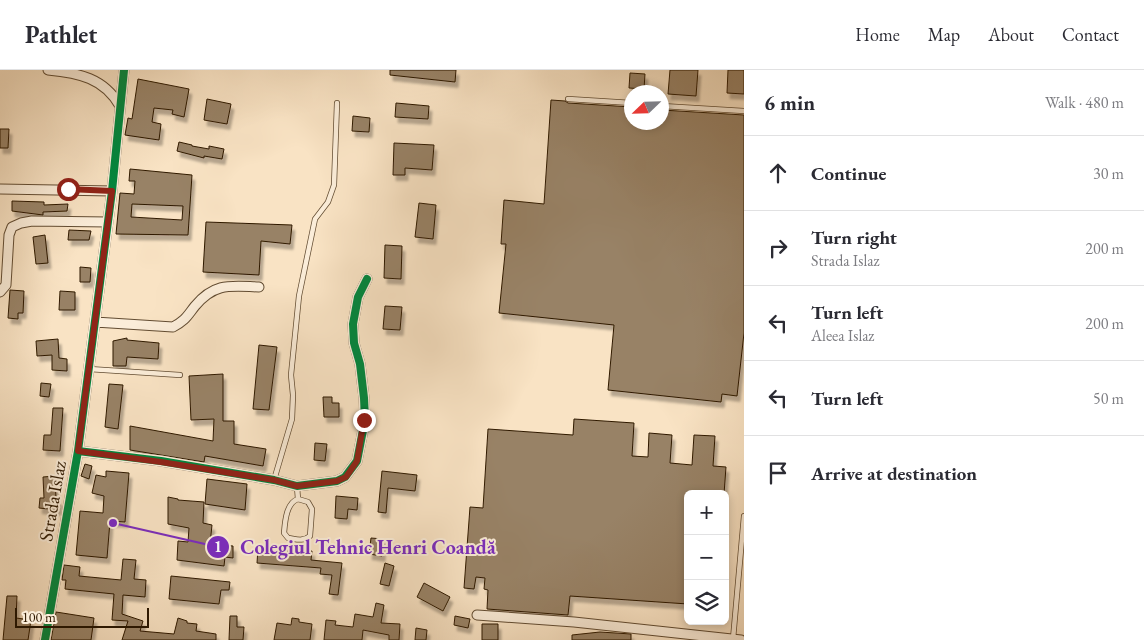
<!DOCTYPE html>
<html lang="en">
<head>
<meta charset="utf-8">
<style>
  :root { --surface:#fff; --page:#f7f7f7; --text:#2b2b33; --muted:#7c7c81; --line:#e1e1e2 }
  body { margin:0; font-family:"EB Garamond",serif; background:var(--page); color:var(--text) }
  .controls { position:absolute; right:15px; bottom:15px; display:grid; overflow:hidden; border-radius:8px; box-shadow:0 2px 8px #0003 }
  .controls button { width:45px; height:45px; display:grid; place-items:center; padding:0; border:0; border-bottom:1px solid var(--line); background:var(--surface); color:var(--text); font:25px sans-serif }
  .compass { position:absolute; left:624px; top:15px; width:45px; height:45px; border-radius:50%; background:var(--surface); box-shadow:0 2px 8px #0003; rotate:247deg }
  .scale { position:absolute; left:15px; bottom:12px; width:134px; box-sizing:border-box; padding-left:5px; border:2px solid #2f1901; border-top:0; font-size:14px; line-height:18px; white-space:nowrap; color:#2f1901; -webkit-text-stroke:4px #fbedd9; paint-order:stroke }
  .stop { position:absolute; width:15px; height:15px; margin:-11px; border:4px solid #8f2418; border-radius:50%; background:#fff }
  .stop.end { background:#8f2418; border-color:#fff; box-shadow:0 1px 5px #0008 }
  .list { margin:0; padding:0; list-style:none }
  h2 { display:flex; justify-content:space-between; align-items:center; height:65px; margin:0; padding:0 20px; font-size:21px }
  h2 small { font-size:16px; font-weight:400; color:var(--muted) }
  .list li { display:grid; grid-template-columns:32px 1fr auto; gap:15px; align-items:center; box-sizing:border-box; height:75px; padding:0 20px; border-top:1px solid var(--line) }
  .list b { display:block; font-size:19px; white-space:nowrap }
  .list p { margin:0; font-size:16px; white-space:nowrap; color:var(--muted) }
  .list em { font-size:16px; font-style:normal; color:var(--muted) }
  .icon { flex:none; width:28px; height:28px; fill:none; stroke:currentColor; stroke-width:2; stroke-linecap:round; stroke-linejoin:round }
  .map { position:relative; flex:none; width:744px; height:570px; overflow:hidden }
  header { display:flex; align-items:center; gap:30px; box-sizing:border-box; height:70px; padding:0 25px; background:var(--surface); border-bottom:1px solid var(--line) }
  header strong { font-size:24px }
  nav { display:flex; gap:28px; margin-inline-start:auto; font-size:18px }
  main { display:flex }
  aside { flex:1; background:var(--surface) }
  .map>svg:first-child { display:block }
  .building { fill:#988266; stroke:#2f1901; fill-rule:evenodd; filter:url(#shadow) }
  .lines { fill:none; stroke-linecap:round; stroke-linejoin:round }
  .lane-casing { stroke:#624c32; stroke-width:6 }
  .street-casing { stroke:#624c32; stroke-width:11 }
  .lane { stroke:#fbedd9; stroke-width:4.5 }
  .street { stroke:#fbedd9; stroke-width:9 }
  .cycleway-casing { stroke:#fbedd9; stroke-width:11 }
  .cycleway { stroke:#00873e; stroke-width:8 }
  .route { stroke:#8f2418; stroke-width:6 }
  .labels { text-anchor:middle; stroke-width:4; stroke-linejoin:round; paint-order:stroke }
  .street-label { font-size:19px; fill:#2f1901; stroke:#fbedd9 }
  .leader { fill:none; stroke:#7b2cbf; stroke-width:2 }
  .callout-dot { fill:#7b2cbf; stroke:#fbedd9; stroke-width:2 }
  .mark-label { font-size:15px; text-anchor:middle; font-weight:bold; fill:#fff }
  .callout-label { font-size:20px; text-anchor:middle; font-weight:bold; fill:#7b2cbf; stroke:#fbedd9; stroke-width:4; stroke-linejoin:round; paint-order:stroke }
</style>
</head>
<body>
<header>
<strong>Pathlet</strong>
<nav><a>Home</a><a>Map</a><a>About</a><a>Contact</a></nav>
</header>
<main>
<div class="map">
<svg width="744" height="570" viewBox="0 0 744 570">
  <defs>
    <filter id="shadow"><feDropShadow dx="3" dy="5.5" stdDeviation="1" flood-color="#0004"/></filter>
  </defs>
  <rect width="100%" height="100%" fill="#f9e3c4"/>
  <filter id="stains"><feTurbulence type="fractalNoise" baseFrequency=".004" numOctaves="4"/><feColorMatrix values="0 0 0 0 .2 0 0 0 0 .09 0 0 0 0 .02 0 0 0 .5 -.17"/></filter>
  <radialGradient id="worn" r=".72"><stop offset=".6" stop-color="#630" stop-opacity="0"/><stop offset="1" stop-color="#630" stop-opacity=".3"/></radialGradient>
  <path class="building" d="M390 0H456L455 12 390 5Z
    M670 0H698L696 26 668 24Z
    M728 0H744V24L727 23Z
    M630 3 645 4 644 19 629 18Z
    M138 9 189 19 184 47 172 44 173 40 154 38 152 52 161 54 159 70 125 65 128 48 132 49Z
    M207 29 231 34 227 54 204 50Z
    M551 30 565 31 568 33 632 37V52H662V40L744 45V263L737 326 722 324 721 332 608 320 614 255 499 243 506 174H501L504 130 544 134Z
    M396 33 429 36 428 49 395 47Z
    M353 46 370 48 369 62 352 61Z
    M0 59H9L8 78H0Z
    M179 72 192 75V76L209 79V76L224 79 222 89 204 86V88L177 81Z
    M394 73 434 75 432 100 405 98V105H393Z
    M130 99 192 105 188 165 116 164 120 123 134 124 135 111H129ZM132 134 183 136 182 150 131 147Z
    M12 131 44 132V135L68 134 67 141 43 142V145L12 141Z
    M419 133 436 135 433 169 415 167Z
    M206 152 292 155 290 174 261 171 259 205 203 202Z
    M69 160 91 161 89 170H68Z
    M45 165 48 193 36 194 33 167Z
    M385 175 402 176 401 209 384 208Z
    M80 197 91 198 90 212H80Z
    M10 220 24 221 23 243H18V249L8 248Z
    M60 221 75 222V240H59Z
    M385 236 402 237 400 260 383 259Z
    M127 268V270L159 273 158 289 127 287 126 296H113V271Z
    M58 269 59 288 67 289V301L52 300V285L37 286 36 271Z
    M259 275 277 277 269 340 253 339Z
    M223 304V351H234V374L266 379 263 396 205 386 204 392 130 380V356L213 371 214 349 191 350 189 306Z
    M41 313 51 314 49 327 40 326Z
    M109 314 123 315 118 359 105 357Z
    M323 327H332V333H339V347H324Z
    M53 338H63L60 381 43 380 44 365H51Z
    M574 349 634 353 632 386 648 387 649 363 672 365 670 393 692 395 694 365 715 366 713 396 726 397 724 424H688V534L570 526 568 545 487 539 488 520 484 519 485 508 476 507 474 519 464 518 470 437 483 438 488 359 573 365Z
    M315 373 327 374 325 391 314 390Z
    M85 394 92 396 89 409 81 406Z
    M106 401 129 403 125 452 110 451 107 488 76 485 80 441 103 443 104 426 92 423 96 405 106 407Z
    M382 401 417 405 415 421 388 418 386 443 378 442Z
    M55 406 56 429 59 430 58 440 39 438 40 428H44L43 407Z
    M207 409 247 414 245 440 205 434Z
    M336 426 358 428 357 440 348 439 347 449 335 448Z
    M168 427 178 429V430L204 432 203 453 212 455 210 474 233 476V488L225 487 224 496 177 490 178 471 188 472 189 458 168 454Z
    M371 468 383 469 382 486 369 484Z
    M258 478 312 481 311 490 342 493 338 525 329 524 332 505 320 504 321 498 257 493Z
    M123 489 136 490 134 509 146 510 145 527 123 525 122 544 143 551 140 561 174 564 178 548 187 551V553L197 554 196 561 216 564V570H122L128 551 112 550 114 524 65 519 66 510H62L64 495 80 497 79 506 121 510Z
    M385 493 394 496 389 516 380 514Z
    M171 506 230 512 229 520H221L219 534 169 529Z
    M424 513 450 527 443 541 417 527Z
    M7 526H17L16 548 31 550 28 570H3Z
    M376 533 384 535 381 553 400 554 399 570H389V565L363 560 362 570H324L326 550 336 551 335 555 353 557 355 544 373 547Z
    M56 542 94 548 91 570H51Z
    M230 546H237V557H244L243 570H229Z
    M455 546 470 549 468 558 454 555Z
    M292 548 299 549V552L312 554 310 570H274L277 553 291 555Z
    M482 554H498V570H482Z
    M416 558 427 560 426 570H415Z
    M600 562 631 564V570H572V565Z"/>
  <g class="lines">
    <g class="lane-casing">
      <path id="lane" d="M568 29 632 33
        M662 36 744 41
        M89 299 180 305
        M274 410 292 349 293 325 291 305 299 226 315 149 328 132 334 115 337 33
        M297 417 298 429C286 433 285 452 284 463L288 468C296 469 303 472 310 466L312 439 308 432 298 429
        M733 569 744 446"/>
    </g>
    <g class="street-casing">
      <path id="street" d="M48 0C79 3 104 8 120 36
        M0 119 112 121
        M0 222 6 215 9 165 12 157 21 153 32 151 108 152
        M95 252 173 257C186 250 187 246 195 236 215 212 231 216 259 217
        M78 381 161 391 274 410 297 416 337 411 345 407 357 391 365 350 364 328 360 294 354 273 353 254 358 227 367 209
        M477 545 574 552 741 570
        M45 570 78 381 112 121 124 0"/>
    </g>
    <use href="#lane" class="lane"/>
    <use href="#street" class="street"/>
    <g class="cycleway-casing">
      <path id="cycleway" d="M78 381 161 391 274 410 297 416 337 411 345 407 357 391 365 350 364 328 360 294 354 273 353 254 358 227 367 209
        M45 570 78 381 112 121 124 0"/>
    </g>
    <use href="#cycleway" class="cycleway"/>
  </g>
  <g class="lines">
    <path class="route" d="M68 119 112 121 78 381 161 392 274 410 297 416 337 411 346 407 357 391 364 350"/>
  </g>
  <g class="labels">
    <g class="street-label">
      <text transform="translate(52 431) rotate(-80)" y="7">Strada Islaz</text>
    </g>
  </g>
  <path class="leader" d="M113 453L218 477"/>
  <g class="callout-dot">
    <circle cx="113" cy="453" r="5"/>
    <circle cx="218" cy="477" r="12"/>
  </g>
  <g class="mark-label">
    <text x="218" y="482">1</text>
  </g>
  <g class="callout-label">
    <text x="368" y="484">Colegiul Tehnic Henri Coandă</text>
  </g>
  <rect width="100%" height="100%" filter="url(#stains)"/>
  <rect width="100%" height="100%" fill="url(#worn)"/>
</svg>
<div class="controls">
<button>+</button>
<button>−</button>
<button><svg class="icon" aria-label="layers" viewBox="0 0 24 24"><path d="M12 4l9 5-9 5-9-5zM3 14l9 5 9-5"/></svg></button>
</div>
<svg class="compass" viewBox="-18 -18 36 36"><path d="M0-13l5 13h-10z" fill="#e53935"/><path d="M0 13l5-13h-10z" fill="#7c7c81"/></svg>
<div class="scale">100 m</div>
<div class="stop" style="left:68px;top:119px"></div>
<div class="stop end" style="left:364px;top:350px"></div>
</div>
<aside>
<h2>6 min<small>Walk · 480 m</small></h2>
<ul class="list">
<li><svg class="icon" aria-label="ahead" viewBox="0 0 24 24"><path d="M12 20V5M6 11l6-6 6 6"/></svg><div><b>Continue</b></div><em>30 m</em></li>
<li><svg class="icon" aria-label="right" viewBox="0 0 24 24"><path d="M7 20v-9h11M14 6l5 5-5 5"/></svg><div><b>Turn right</b><p>Strada Islaz</p></div><em>200 m</em></li>
<li><svg class="icon" aria-label="left" viewBox="0 0 24 24"><path d="M17 20v-9H6M10 6l-5 5 5 5"/></svg><div><b>Turn left</b><p>Aleea Islaz</p></div><em>200 m</em></li>
<li><svg class="icon" aria-label="left" viewBox="0 0 24 24"><path d="M17 20v-9H6M10 6l-5 5 5 5"/></svg><div><b>Turn left</b></div><em>50 m</em></li>
<li><svg class="icon" aria-label="arrive" viewBox="0 0 24 24"><path d="M6 21V4h12l-3 4 3 4H6"/></svg><div><b>Arrive at destination</b></div></li>
</ul>
</aside>
</main>
</body>
</html>
